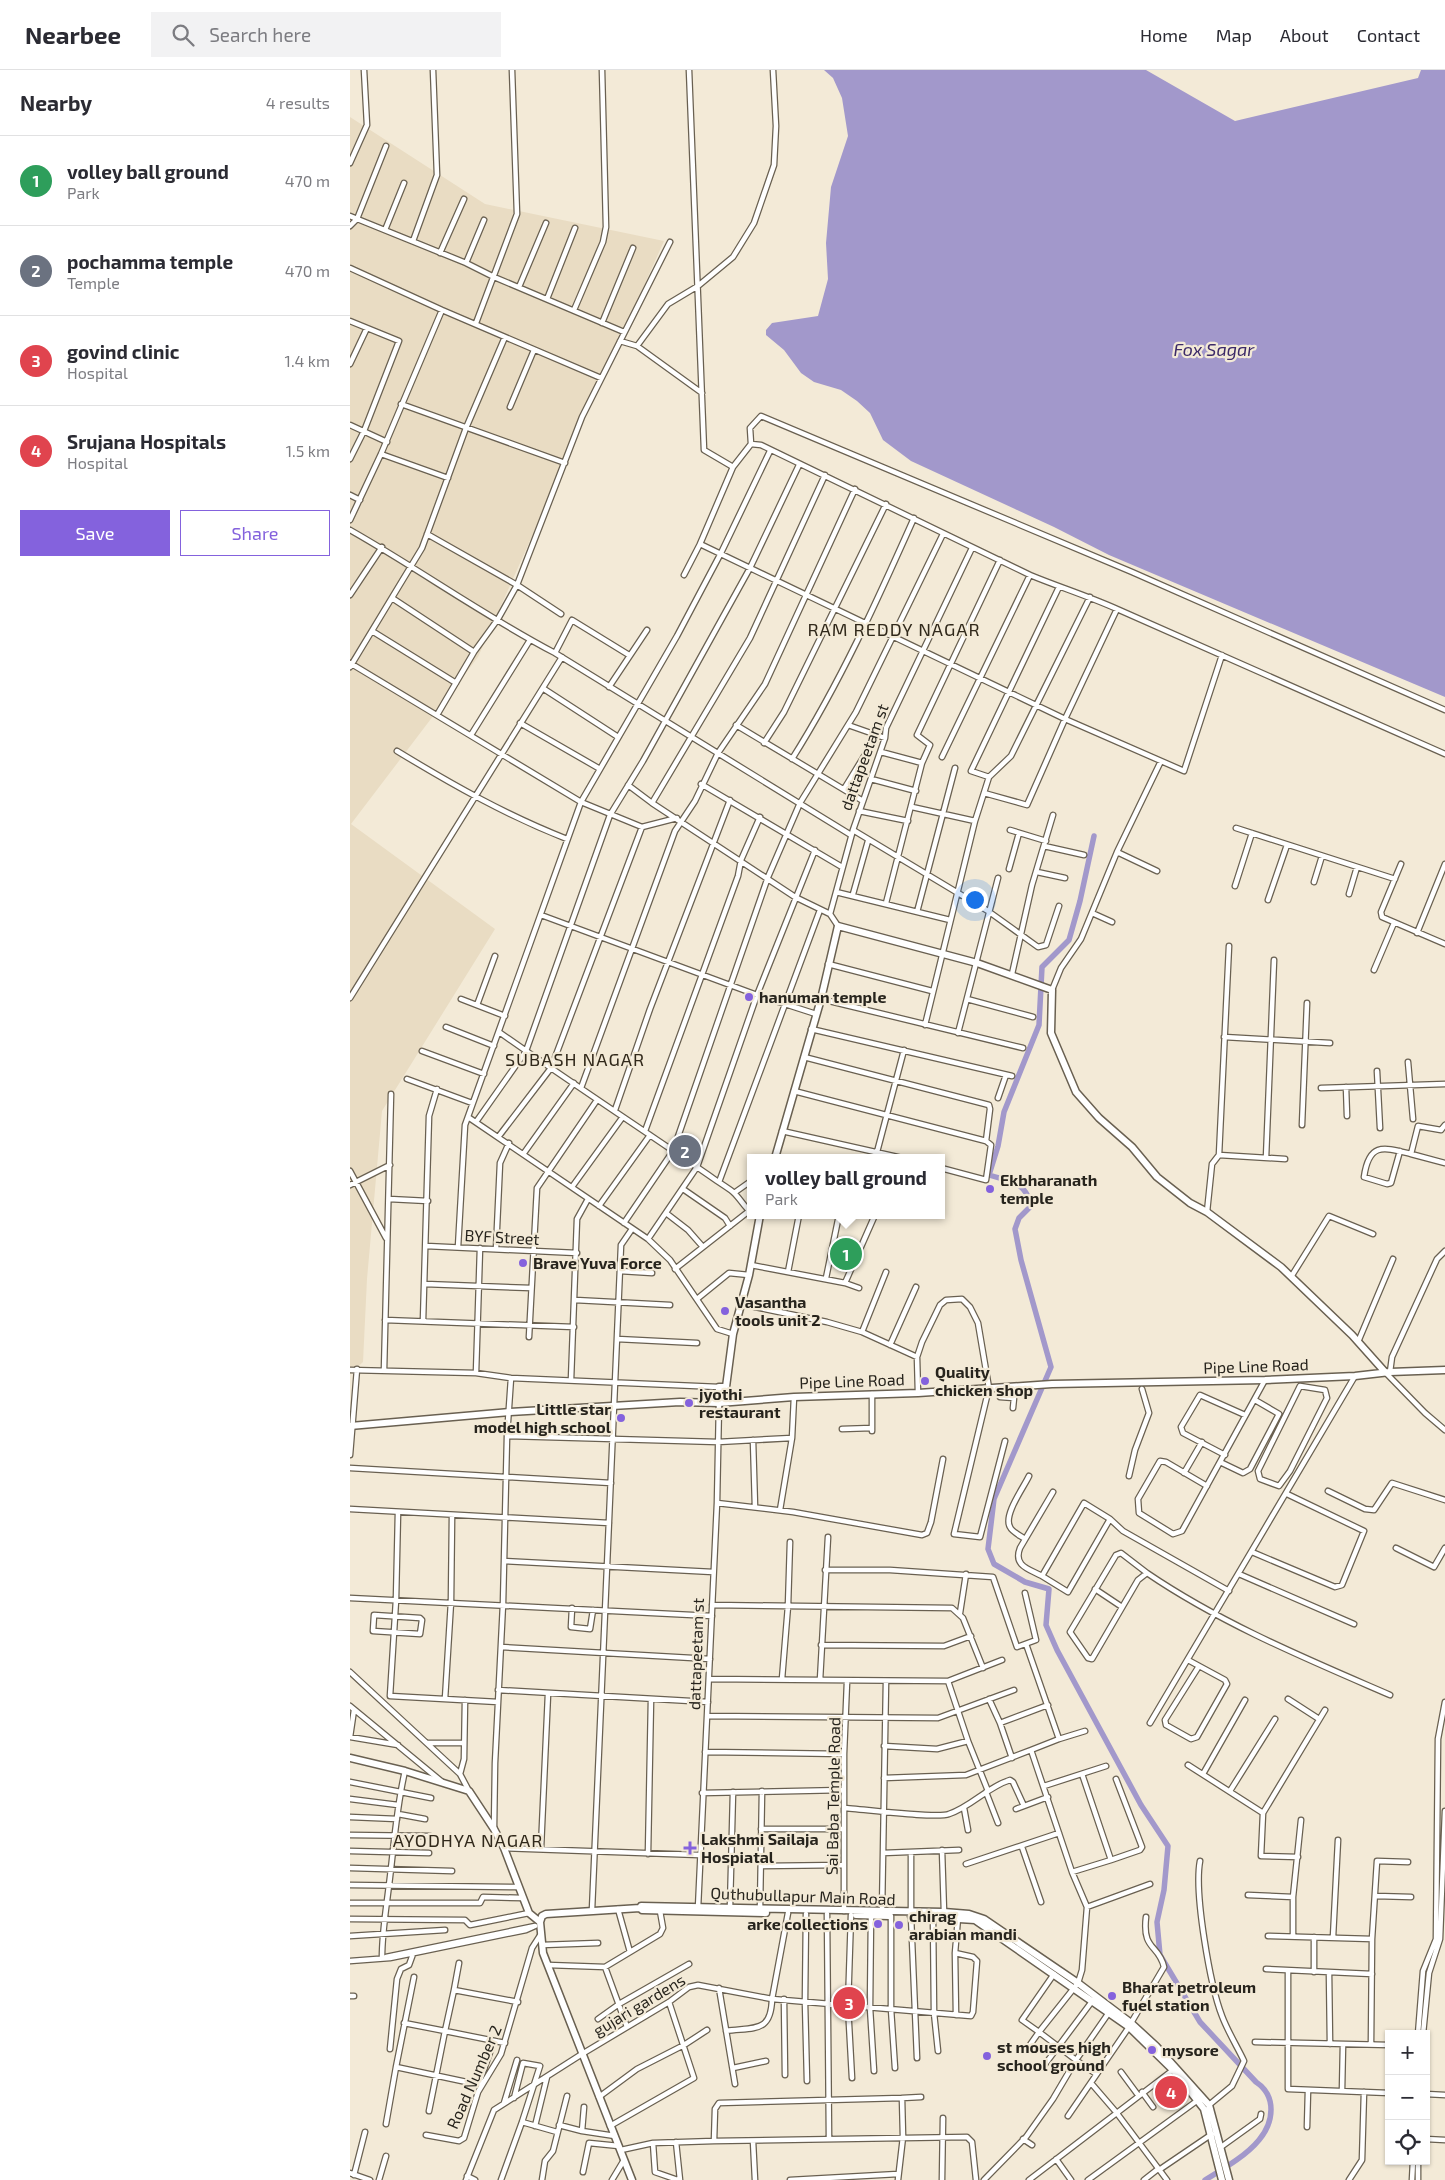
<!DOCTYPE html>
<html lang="en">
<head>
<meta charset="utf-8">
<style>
  :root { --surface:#fff; --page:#f2f2f3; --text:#2b2b33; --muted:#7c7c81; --line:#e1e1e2; --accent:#8462dd }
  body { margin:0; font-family:"Exo 2",sans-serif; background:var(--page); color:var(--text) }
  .controls { position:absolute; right:15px; bottom:15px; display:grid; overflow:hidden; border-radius:0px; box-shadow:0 1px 4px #0004 }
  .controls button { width:45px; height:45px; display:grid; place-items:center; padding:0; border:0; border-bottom:1px solid var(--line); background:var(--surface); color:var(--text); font:25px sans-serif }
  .you { position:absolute; left:624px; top:829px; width:18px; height:18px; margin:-12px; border:4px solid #fff; border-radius:50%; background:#1a73e8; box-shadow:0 0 0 8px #1a73e833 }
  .badge { display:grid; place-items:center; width:32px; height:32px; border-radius:50%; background:var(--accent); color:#fff; font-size:16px; font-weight:700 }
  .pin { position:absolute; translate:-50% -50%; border:2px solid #fff; box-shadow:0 1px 5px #0006 }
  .popup { position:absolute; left:397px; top:1084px; width:198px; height:65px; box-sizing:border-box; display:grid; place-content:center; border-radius:0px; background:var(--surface); filter:drop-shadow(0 1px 4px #0005); font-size:16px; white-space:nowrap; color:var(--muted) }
  .popup b { font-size:19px; color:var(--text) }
  .popup::after { content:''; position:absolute; left:50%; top:100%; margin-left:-10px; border:10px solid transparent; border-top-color:var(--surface) }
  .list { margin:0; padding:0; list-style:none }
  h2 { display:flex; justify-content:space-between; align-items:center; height:65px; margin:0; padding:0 20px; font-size:21px }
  h2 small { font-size:16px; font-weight:400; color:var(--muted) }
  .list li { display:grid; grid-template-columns:32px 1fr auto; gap:15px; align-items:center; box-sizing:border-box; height:90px; padding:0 20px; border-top:1px solid var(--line) }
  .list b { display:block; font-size:19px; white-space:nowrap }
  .list p { margin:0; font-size:16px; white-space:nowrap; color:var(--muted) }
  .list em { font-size:16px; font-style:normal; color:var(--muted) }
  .actions { display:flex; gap:10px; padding:15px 20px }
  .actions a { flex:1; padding:11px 0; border:1px solid var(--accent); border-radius:0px; text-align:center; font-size:18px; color:var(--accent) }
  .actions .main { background:var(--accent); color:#fff }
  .icon { flex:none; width:28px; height:28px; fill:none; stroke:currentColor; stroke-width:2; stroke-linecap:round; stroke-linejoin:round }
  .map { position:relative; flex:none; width:1095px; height:2110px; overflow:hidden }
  header { display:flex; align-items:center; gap:30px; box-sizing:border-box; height:70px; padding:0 25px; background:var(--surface); border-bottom:1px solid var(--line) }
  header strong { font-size:24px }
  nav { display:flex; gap:28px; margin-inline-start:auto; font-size:18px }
  .search { width:350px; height:45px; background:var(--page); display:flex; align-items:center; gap:12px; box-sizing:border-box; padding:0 18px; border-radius:0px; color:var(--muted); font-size:19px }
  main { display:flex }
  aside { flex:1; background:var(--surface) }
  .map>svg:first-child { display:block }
  .built { fill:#e9dcc3 }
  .water { fill:#a298cb }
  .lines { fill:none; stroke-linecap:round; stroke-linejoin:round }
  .canal { stroke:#a298cb; stroke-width:5.5 }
  .street-casing { stroke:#696051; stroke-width:7 }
  .secondary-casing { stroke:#696051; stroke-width:9 }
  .street { stroke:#fff; stroke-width:4.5 }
  .secondary { stroke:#fff; stroke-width:6 }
  .poi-dot { fill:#8462dd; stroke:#f3ead7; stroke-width:2 }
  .labels { text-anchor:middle; stroke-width:4.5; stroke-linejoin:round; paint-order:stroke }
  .street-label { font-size:16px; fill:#27241d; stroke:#f3ead7 }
  .poi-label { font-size:16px; font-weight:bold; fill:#27241d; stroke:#f3ead7; text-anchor:start }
  .water-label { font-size:18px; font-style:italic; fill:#3c2a68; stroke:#f3ead7 }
  .neighbourhood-label { font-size:18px; letter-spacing:1px; fill:#31291b; stroke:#f3ead7 }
</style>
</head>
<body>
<header>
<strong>Nearbee</strong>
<div class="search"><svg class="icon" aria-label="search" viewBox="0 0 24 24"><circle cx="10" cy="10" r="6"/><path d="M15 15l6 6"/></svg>Search here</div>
<nav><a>Home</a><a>Map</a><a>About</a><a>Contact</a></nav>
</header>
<main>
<aside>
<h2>Nearby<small>4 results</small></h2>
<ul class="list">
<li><span class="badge" style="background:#2e9e5b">1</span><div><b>volley ball ground</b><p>Park</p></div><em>470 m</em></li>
<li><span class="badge" style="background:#6b7280">2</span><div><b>pochamma temple</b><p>Temple</p></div><em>470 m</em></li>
<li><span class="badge" style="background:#e0444e">3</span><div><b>govind clinic</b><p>Hospital</p></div><em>1.4 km</em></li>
<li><span class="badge" style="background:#e0444e">4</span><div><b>Srujana Hospitals</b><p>Hospital</p></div><em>1.5 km</em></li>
</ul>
<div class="actions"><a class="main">Save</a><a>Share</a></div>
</aside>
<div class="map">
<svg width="1095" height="2110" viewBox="0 0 1095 2110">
  <rect width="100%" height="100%" fill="#f3ead7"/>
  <path class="built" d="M0 47 135 134 314 171 128 587 1 754 145 859 32 1041 17 1209 13 1292 0 1304Z"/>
  <path class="water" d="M474 0H796L885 51 1068 8 1071 0H1095V627L759 485 704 457 561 391 533 370 520 343 507 331 491 320 464 312 451 303 434 280 416 265V260L422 253 468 246 478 209 476 173 481 117 498 66 492 28 483 8Z"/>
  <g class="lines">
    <path class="canal" d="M744 766 730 831 719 870 692 897 689 955 654 1042 648 1076 639 1105C663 1113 672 1109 682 1135L669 1148 665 1159 671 1190 701 1297 644 1429 638 1479 644 1494 675 1512 699 1519 696 1555 707 1580 791 1735 818 1776 814 1820 807 1852 810 1885 850 1952 906 2012C927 2026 924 2052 909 2070 896 2086 873 2099 855 2110"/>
    <g class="street-casing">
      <path id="street" d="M339 0 354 380 383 397
        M0 93 17 55 14 0
        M0 146 116 193 144 207 274 262
        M0 156 7 149 36 76
        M35 160 54 113
        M63 171 87 105 83 0
        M90 183 114 129
        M116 193 134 150
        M0 198 92 240 251 308
        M169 217 196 153
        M197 229 225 158
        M224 240 253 172 256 157 252 0
        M0 251 49 271 14 361 0 389
        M126 253 167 144 162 0
        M252 253 283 178
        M270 271 287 276 352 323
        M287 276 318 234 348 216 383 187 404 153 424 95 426 56 423 0
        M0 294 17 258
        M51 334 215 393
        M160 337 184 280
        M0 355 37 372
        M401 374 400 358 411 346 782 502 1095 640
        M31 384 98 408
        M475 405 400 568 302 733 445 827 480 844
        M0 425 10 430
        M0 450 31 384 92 240
        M0 460C69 499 134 546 205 583L501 765
        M77 464 167 515 211 544
        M334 505 350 474
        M0 525 32 477
        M42 528 124 582
        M767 539 715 649 350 474 383 397 401 374 411 375 680 505C709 517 738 526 767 539L1095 684
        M22 561 106 613
        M205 583 222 550 279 585
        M0 593 231 732 292 757 327 748
        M0 597 72 478 116 358 155 267
        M259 617 297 560
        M194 619 268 667
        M87 645 124 582 148 549 167 515 232 347 320 172
        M170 653 250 699
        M386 655 513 731
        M498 655 535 668
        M121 665 180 570
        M414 673 434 642 536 434
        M47 681C103 715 156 745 217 769
        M531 682 572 693
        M592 687 680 505
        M442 689C490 613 527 531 564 448
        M639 707 621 701 709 517
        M521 709 566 721
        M351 714 492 797
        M278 715 302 733
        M494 719 527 665
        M634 723 677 735 715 649 834 701 872 585
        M562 737 625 751
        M509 741 558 751
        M886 758 1045 809
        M503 760 638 841 688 877 696 875 709 836
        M660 760 696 771
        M694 776 734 785
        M767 782 807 801
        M1051 794 1031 842 1032 847 1095 874
        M659 799 669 763
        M687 802 715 808
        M964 812 972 786
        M885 816 902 763
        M486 822 600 850
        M503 824 518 771
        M999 824 1007 797
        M918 830 937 775
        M536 833 572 693 580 675 567 665 650 490
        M567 842 605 698
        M742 843 762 852
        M191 845 407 925 466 944
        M488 856 480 844 503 760 535 668 536 658 622 478
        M1067 863 1095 794
        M478 894 582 921
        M1024 900 1044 853
        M662 904 682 815 703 745
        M702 920 711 898 731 869 767 782 811 691
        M0 928 212 587
        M111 929 155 946
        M471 929 673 978
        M617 929 683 947
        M127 935 145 886
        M575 955 625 751 639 707 661 686 740 527
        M96 957 144 976
        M461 959 662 1006
        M149 962C221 1013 295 1061 367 1111 373 1115 378 1118 383 1122 390 1128 394 1137 401 1142
        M608 963 648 808
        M874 967 980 973
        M72 981 134 1004
        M454 987 639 1035 640 1039 636 1071
        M1058 992 1063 1049
        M1027 1001 1030 1058
        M57 1009 122 1033
        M996 1017 997 1046
        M231 1018 325 761 345 731 368 683 415 614 505 419
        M971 1018 1095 1014
        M444 1021 636 1071 641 1075 636 1110 591 1098
        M648 1028 656 1005
        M265 1040 300 939 380 730
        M118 1047 298 1169 320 1190 367 1259 383 1264
        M126 1052 176 981 260 745 293 691 400 498 449 395
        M952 1055 957 933
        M295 1061 388 806 391 790 410 747
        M432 1061 552 1088
        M149 1066 201 998 292 757
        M1050 1081 1041 1113 1037 1114 1014 1107C1019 1072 1033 1077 1061 1084L1068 1056 1091 1060 1095 1055
        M527 1082 554 980
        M174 1083 224 1013
        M1061 1084 1095 1093
        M869 1085 935 1089
        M916 1088 924 890
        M0 1101 36 1168
        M369 1112 470 840
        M0 1115 40 1095
        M222 1117 272 1048
        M333 1119 375 1148 380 1156
        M384 1123 401 1111
        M39 1129 78 1131
        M249 1136 300 1065
        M857 1142 862 1094 869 1085 879 876
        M316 1143 338 1160 353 1177
        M274 1153 323 1081 418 807 450 733 506 642 593 464
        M298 1169 347 1097 407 925 465 780
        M76 1176 227 1183
        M108 1177 115 1055 231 732 327 566 371 483 420 381
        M146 1179 150 1093 159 1073
        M401 1195 495 1213 525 1145
        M325 1199 399 1141
        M270 1201 302 1203
        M438 1202 449 1145
        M941 1207 979 1146 1023 1164
        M476 1208 489 1145
        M495 1213 509 1218
        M75 1214 181 1218
        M347 1229 379 1203 399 1205
        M225 1230 320 1235
        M391 1234 477 1252 512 1262 567 1287
        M35 1250 224 1257
        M73 1251 79 1046 87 1019
        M512 1262 536 1202
        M179 1267 187 1118 247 1030
        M267 1269 347 1273
        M1008 1272 1043 1189
        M540 1275 566 1217
        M0 1300 126 1303 161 1308 369 1317
        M34 1301 41 1024
        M1035 1302 1075 1343 1095 1360
        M1040 1302 1042 1287 1087 1189 1095 1181
        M126 1303 130 1178
        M221 1310 227 1149 238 1129
        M950 1316 975 1320 977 1328 940 1401 929 1416 910 1409 908 1401Z
        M650 1318V1327L664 1328 663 1338
        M568 1323 567 1287 572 1272 590 1235 596 1230 612 1229 620 1237 628 1253 639 1318 604 1464 630 1467 655 1371
        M522 1324V1361
        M492 1359 522 1358
        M157 1366 368 1372 442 1368
        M403 1370 405 1437
        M0 1385 7 1299
        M875 1385 833 1363 831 1357 850 1325 895 1345
        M870 1392 893 1403 900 1399 929 1344 905 1330
        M0 1398 261 1413
        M834 1403 852 1372
        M779 1406 785 1380 799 1343 792 1319
        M857 1416 816 1392 810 1391 788 1429 789 1443 823 1464 832 1461 915 1310
        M978 1421 1015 1439 1024 1440 1042 1413 1095 1430
        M367 1433 443 1442 572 1465 577 1463 581 1452 593 1389
        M0 1439 259 1453
        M430 1440 442 1368 444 1327
        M48 1442 46 1530 40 1626 148 1632
        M760 1449 734 1433 692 1506 718 1522 760 1449 773 1461 879 1521
        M675 1469C671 1466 662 1462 660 1457 653 1445 674 1417 679 1406
        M1046 1478 1084 1497 1095 1478
        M902 1482 985 1517 992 1515 1014 1461 937 1424
        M154 1491 363 1502
        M475 1500H540L643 1507 667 1577 686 1570 675 1523
        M797 1503 771 1483 766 1485 720 1562 738 1588 742 1589 788 1510 797 1503C872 1554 957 1589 1040 1625
        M889 1504 1004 1554
        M692 1506C679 1499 663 1496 670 1478L703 1422
        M745 1519 772 1537
        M0 1528 362 1546
        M362 1535 602 1538 613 1548 633 1598
        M222 1538 221 1557 240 1559 243 1540
        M610 1543 616 1504
        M24 1545 70 1548 72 1550 70 1564 23 1561Z
        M676 1574 709 1669 681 1680 722 1802 737 1837 800 1814
        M471 1575 594 1576 621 1566
        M151 1577 360 1589
        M838 1590 875 1610 877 1614 847 1667 841 1669 816 1655 815 1650 849 1596
        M0 1602 110 1704 119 1721
        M359 1609 598 1611 652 1590
        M432 1609 438 1536 440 1472
        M470 1610 478 1467
        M598 1611 618 1671
        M148 1620 358 1632
        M95 1629 101 1532 102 1446
        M639 1629 650 1653 698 1635
        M938 1629 969 1649
        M0 1636 91 1711
        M357 1646 588 1648 664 1620
        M650 1653 662 1688
        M800 1653 1005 1306
        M0 1667 48 1675
        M0 1667 4 1640
        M709 1669 735 1661
        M78 1673H114
        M534 1676 587 1679 618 1671 638 1721
        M355 1682 494 1684
        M838 1695 913 1743
        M110 1704 114 1689 115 1630
        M732 1704 761 1790 790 1780 792 1777 766 1709
        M853 1704 895 1630
        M534 1708 616 1705 681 1680
        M0 1712 81 1728
        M694 1716 756 1696
        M880 1721 925 1649
        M636 1722 648 1753
        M352 1723 494 1720
        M0 1729 48 1735
        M494 1738C512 1739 587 1749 599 1744 621 1737 637 1717 660 1710L663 1712 674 1736 698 1727
        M614 1738 618 1760
        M666 1739 674 1736
        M48 1744 75 1749
        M0 1747 47 1749
        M144 1759 145 1693 153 1534 157 1366 161 1308
        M411 1759H494
        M0 1765 80 1766
        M672 1777 691 1832
        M154 1778 349 1785
        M191 1778 198 1624
        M592 1780 594 1842
        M0 1781 79 1783
        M561 1782V1842
        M533 1783 609 1780
        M298 1784 301 1629
        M948 1787 911 1786 913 1743 975 1640
        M850 1791C844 1823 860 1915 872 1946 878 1962 887 1976 894 1991L882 2016 859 2035
        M616 1794 709 1763
        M411 1796 494 1795
        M0 1798 102 1801
        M722 1802 761 1790
        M0 1815 168 1817
        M898 1825 943 1827
        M1026 1826 1061 1827
        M0 1833H130L133 1827 173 1828
        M380 1837 383 1722
        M737 1837 732 1900 728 1913 689 1962 726 1990 760 1941
        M348 1838 367 1433 369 1333
        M268 1839 280 1882
        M410 1839 412 1721
        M242 1840 271 1175 282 1159
        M494 1841V1684L497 1612
        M532 1842 536 1611
        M456 1844 455 1932 457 2011
        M477 1844 479 2069
        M501 1845 498 1936 502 2008
        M521 1846 520 1938 524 2001
        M541 1846V1939L545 1998
        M561 1846 567 1988
        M583 1847 584 1943 588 1981
        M0 1849 115 1850 120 1855 179 1843
        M0 1866 95 1860
        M918 1866 1022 1869
        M943 1866V1827L951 1750
        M983 1867 988 1770
        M192 1875 248 1873
        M36 1887 185 1856
        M32 1888C32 1863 36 1840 39 1815 44 1777 46 1739 55 1701
        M0 1891 40 1888 176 1860 185 1856
        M198 1895 255 1897 310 1864 313 1858 310 1841
        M255 1897 277 1957
        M916 1899 1022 1904
        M938 1901V2019L1039 2023
        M964 1902V1867
        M979 1902 980 1974
        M64 1907 46 1997 126 2014 129 2013 144 1971
        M369 1918 385 2014
        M104 1920 109 1893
        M0 1926H4
        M434 1929 435 2005
        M606 1945 605 1883 608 1848
        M248 1949 269 1934 339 1894
        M54 1953 95 1961 79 2041
        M781 1953 814 1897C809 1874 792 1881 796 1847
        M376 1961C405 1957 421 1963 422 1929L621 1946 623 1942 627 1891 623 1887 605 1883
        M1068 1964 1073 1901 1086 1869 1088 1669 1095 1632
        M1073 1964 1079 1903 1090 1869 1095 1741
        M905 1972 1039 1975
        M155 1973 95 1961 104 1920 168 1932
        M1021 1974 1022 1869 1027 1791 1058 1792
        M40 1979 47 1909 51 1899 59 1895 63 1884
        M677 1979 689 1962 672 1950 704 1904
        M693 1997 743 1930
        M383 1998 416 1991
        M771 2002 788 2025
        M741 2013 766 2042 817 2110
        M992 2021 993 1974
        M792 2022 803 2037
        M1076 2024 1095 2025
        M249 2027 287 1999 334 1975 357 1960
        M552 2028 571 2027
        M154 2033 167 1990
        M718 2046 779 1957
        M172 2052 207 2062
        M36 2054 46 1997
        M209 2055 232 2061 265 2066
        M185 2056 197 2007
        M260 2056 344 2008 319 1932
        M957 2057 958 2020
        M232 2061 234 2037
        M76 2065 109 2071 114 2068 128 2022 151 1984 182 1878 191 1864
        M673 2069 682 2075
        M1076 2069 1095 2070
        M364 2071 365 2039 369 2033 552 2028 553 2067 548 2110
        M403 2071 405 2110
        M326 2072 330 2110
        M303 2073 305 2102 328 2110
        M871 2077 910 2049 911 2044
        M271 2080 303 2073 364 2071 617 2067 622 2072 626 2110
        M706 2089 721 2110
        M809 2100 862 2064
        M233 2102 239 2073 269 2076
        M0 2103 20 2110
        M4 2105 15 2062
        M117 2106 125 2110
        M29 2110 36 2086
        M116 2110 144 2040 232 1984 319 1932 339 1917 348 1915 422 1929 438 1843
        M151 2110 172 2052 190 1996 173 1993 164 2028
        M192 2110 195 2091 203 2081 217 2026
        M262 2110 274 2090
        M440 2110 548 2104
        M592 2110 593 2048
        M634 2110 676 2067 703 2029 726 1990 746 2004
        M679 2110 823 2000
        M738 2110 848 2030
        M794 2110 808 2099
        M999 2110 1012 2090 1014 2022
        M1062 2110 1063 2091
        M1068 2110V2091"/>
    </g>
    <g class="secondary-casing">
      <path id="secondary" d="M425 1088 471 929 488 856 627 893 702 920 701 963 726 1022 749 1048 782 1077 807 1107 840 1133 857 1142 931 1197 1002 1265 1035 1302
        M369 1333V1317H376L383 1264 399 1205 410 1145
        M0 1356 160 1342 330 1332 369 1333 444 1327 568 1323 702 1314 915 1310 1005 1306 1040 1302 1095 1300
        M0 1688 55 1701 119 1721 144 1759 154 1778 179 1843 190 1852
        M290 1838 292 1840 416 1843
        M506 1845 539 1846
        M561 1846 625 1850 779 1957 823 2000 854 2039 872 2110
        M282 2110 193 1883 190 1852 192 1846 196 1844 290 1838 291 1836 594 1842 619 1844 634 1849 728 1913 781 1953 806 1976 859 2035 879 2110"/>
    </g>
    <use href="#street" class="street"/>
    <use href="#secondary" class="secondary"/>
  </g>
  <g class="poi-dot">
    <circle cx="399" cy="927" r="5"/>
    <circle cx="640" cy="1119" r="5"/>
    <circle cx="173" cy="1193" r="5"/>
    <circle cx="375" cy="1241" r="5"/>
    <circle cx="575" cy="1311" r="5"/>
    <circle cx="339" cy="1333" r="5"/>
    <circle cx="271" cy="1348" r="5"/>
    <path d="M337.5 1770.5h5v5h5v5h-5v5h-5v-5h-5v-5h5z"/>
    <circle cx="528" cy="1854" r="5"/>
    <circle cx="549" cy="1855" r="5"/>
    <circle cx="762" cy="1926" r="5"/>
    <circle cx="802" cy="1980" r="5"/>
    <circle cx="637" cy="1986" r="5"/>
  </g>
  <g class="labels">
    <g class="street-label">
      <text transform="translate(514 687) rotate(-70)" y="6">dattapeetam st</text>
      <text transform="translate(152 1167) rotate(3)" y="6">BYF Street</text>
      <text transform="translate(906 1296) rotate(-2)" y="6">Pipe Line Road</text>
      <text transform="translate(502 1311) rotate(-2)" y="6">Pipe Line Road</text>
      <text transform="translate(346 1584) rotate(-88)" y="6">dattapeetam st</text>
      <text transform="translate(483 1726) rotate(-89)" y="6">Sai Baba Temple Road</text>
      <text transform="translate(453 1826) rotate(2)" y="6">Quthubullapur Main Road</text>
      <text transform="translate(289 1935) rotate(-31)" y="6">gujari gardens</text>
      <text transform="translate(124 2007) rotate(-66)" y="6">Road Number 2</text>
    </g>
    <g class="poi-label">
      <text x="409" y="933">hanuman temple</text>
      <text x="650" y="1116">Ekbharanath<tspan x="650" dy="18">temple</tspan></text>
      <text x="183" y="1199">Brave Yuva Force</text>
      <text x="385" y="1238">Vasantha<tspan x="385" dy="18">tools unit 2</tspan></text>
      <text x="585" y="1308">Quality<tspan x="585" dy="18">chicken shop</tspan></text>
      <text x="349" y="1330">jyothi<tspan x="349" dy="18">restaurant</tspan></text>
      <text x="261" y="1345" text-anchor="end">Little star<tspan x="261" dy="18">model high school</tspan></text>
      <text x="351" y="1775">Lakshmi Sailaja<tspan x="351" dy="18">Hospiatal</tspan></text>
      <text x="559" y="1852">chirag<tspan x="559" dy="18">arabian mandi</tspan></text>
      <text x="518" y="1860" text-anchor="end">arke collections</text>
      <text x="772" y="1923">Bharat petroleum<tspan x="772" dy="18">fuel station</tspan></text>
      <text x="647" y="1983">st mouses high<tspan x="647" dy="18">school ground</tspan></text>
      <text x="812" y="1986">mysore</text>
    </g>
    <g class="water-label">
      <text x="864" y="286">Fox Sagar</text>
    </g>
    <g class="neighbourhood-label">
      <text x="544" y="566">RAM REDDY NAGAR</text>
      <text x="225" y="996">SUBASH NAGAR</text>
      <text x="118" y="1777">AYODHYA NAGAR</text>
    </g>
  </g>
</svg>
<div class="controls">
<button>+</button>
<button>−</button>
<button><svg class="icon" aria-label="locate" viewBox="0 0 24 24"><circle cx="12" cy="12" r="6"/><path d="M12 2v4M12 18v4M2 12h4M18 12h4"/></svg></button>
</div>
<div class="you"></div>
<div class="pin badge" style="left:496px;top:1184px;background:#2e9e5b">1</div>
<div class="popup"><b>volley ball ground</b>Park</div>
<div class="pin badge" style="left:335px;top:1081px;background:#6b7280">2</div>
<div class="pin badge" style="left:499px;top:1933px;background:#e0444e">3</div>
<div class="pin badge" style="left:821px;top:2022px;background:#e0444e">4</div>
</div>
</main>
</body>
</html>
